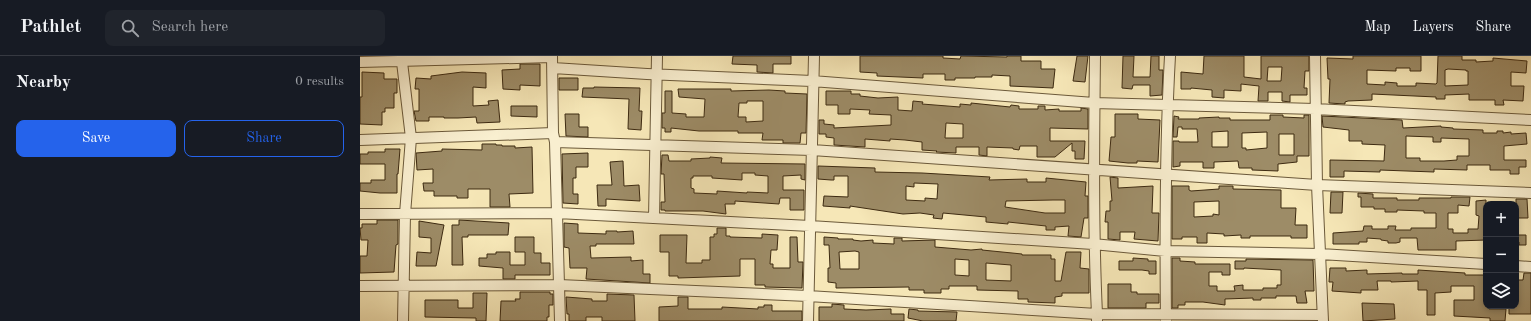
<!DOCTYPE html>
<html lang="en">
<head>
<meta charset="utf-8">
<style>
  :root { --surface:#171b24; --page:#20242c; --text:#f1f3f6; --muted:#9ea1a6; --line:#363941; --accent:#2563eb }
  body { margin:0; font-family:"Old Standard TT",serif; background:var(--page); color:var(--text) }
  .controls { position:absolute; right:12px; bottom:12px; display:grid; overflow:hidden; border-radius:8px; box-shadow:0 2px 6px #0003 }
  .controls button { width:36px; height:36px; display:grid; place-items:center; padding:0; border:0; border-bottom:1px solid var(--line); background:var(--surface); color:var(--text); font:20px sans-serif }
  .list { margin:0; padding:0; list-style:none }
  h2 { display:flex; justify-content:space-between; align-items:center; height:52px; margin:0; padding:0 16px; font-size:17px }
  h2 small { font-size:13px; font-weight:400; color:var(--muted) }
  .actions { display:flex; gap:8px; padding:12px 16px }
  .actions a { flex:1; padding:9px 0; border:1px solid var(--accent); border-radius:8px; text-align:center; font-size:14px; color:var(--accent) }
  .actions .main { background:var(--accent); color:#fff }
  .icon { flex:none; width:22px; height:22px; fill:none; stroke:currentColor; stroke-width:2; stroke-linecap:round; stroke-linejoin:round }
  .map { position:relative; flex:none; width:1171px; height:265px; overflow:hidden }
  header { display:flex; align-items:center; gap:24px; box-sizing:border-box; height:56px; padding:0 20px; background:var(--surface); border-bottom:1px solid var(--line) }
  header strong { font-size:19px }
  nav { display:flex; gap:22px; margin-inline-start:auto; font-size:14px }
  .search { width:280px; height:36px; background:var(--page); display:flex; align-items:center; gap:10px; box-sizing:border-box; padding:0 14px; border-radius:8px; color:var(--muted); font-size:15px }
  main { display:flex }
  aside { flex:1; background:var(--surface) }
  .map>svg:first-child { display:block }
  .building { fill:#9d8c67; stroke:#3d2a11; fill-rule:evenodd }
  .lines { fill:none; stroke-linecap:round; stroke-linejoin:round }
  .minor-casing { stroke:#6b593a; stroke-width:12 }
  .minor { stroke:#f9efd0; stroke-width:10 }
</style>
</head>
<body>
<header>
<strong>Pathlet</strong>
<div class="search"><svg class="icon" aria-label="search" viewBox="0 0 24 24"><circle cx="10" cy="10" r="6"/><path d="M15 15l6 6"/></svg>Search here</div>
<nav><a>Map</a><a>Layers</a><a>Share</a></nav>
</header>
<main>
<aside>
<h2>Nearby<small>0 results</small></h2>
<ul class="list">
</ul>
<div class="actions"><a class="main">Save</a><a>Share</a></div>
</aside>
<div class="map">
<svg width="1171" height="265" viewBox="0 0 1171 265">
  <rect width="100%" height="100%" fill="#f6e7b7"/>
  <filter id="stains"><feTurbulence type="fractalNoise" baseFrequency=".005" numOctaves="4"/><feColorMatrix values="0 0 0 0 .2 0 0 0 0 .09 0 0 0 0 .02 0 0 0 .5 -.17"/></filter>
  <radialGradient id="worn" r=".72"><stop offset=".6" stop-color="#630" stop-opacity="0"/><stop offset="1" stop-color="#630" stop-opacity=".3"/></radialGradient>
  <path class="building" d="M373 0H431V8H413V17L397 16V9L372 8Z
    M500 0H583V2L600 3 601 0 647 1V0H661V5H681V13H695L693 32 650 30V20L632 19V21H615V22H595V24H585V18H563V22L517 20V17L500 16Z
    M717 0H728L725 26 713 25Z
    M763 0H774L773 21H790L791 0H799V14H803L802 39 790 40V29H773L772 33 762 32Z
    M844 0H884V21L901 23V0H949V15H945L944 32H947V39H930V46L922 45V36H908V45H898L899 30 881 28V35L864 34V42L852 41V34L831 32V33H821V16L843 18ZM908 11H922L921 25H907Z
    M993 0H1061V15H1050V12H1036V15L1007 14V28L1025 29V26L1037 27V30H1056V27L1076 28 1077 27 1078 0H1102V4H1116V6L1133 5V2L1167 5 1166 17 1151 16V30H1164L1163 45 1143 44 1144 49H1135V44H1109V38L1085 39V43H1076V41L1012 38V44L988 45 985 46V48L969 47 970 23H968L967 2 993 3ZM1088 13 1106 14V15H1108V29L1085 30V14Z
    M160 8H180V30L160 29V34L143 33 142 14 160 13Z
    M2 16 24 17V23H37V37H34V52H25V56H22V69L0 68V41H2Z
    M102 16 126 17V32L113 31V50L129 49 128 45 138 44 140 66 117 67 116 61 98 62H84V61H69V65H56L54 55H59V33H55L56 22 71 23V20Z
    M199 22H218V34H199Z
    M234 31 280 32 279 55H282L281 74 268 73 269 43 222 41 223 32H234Z
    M318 33H371V35L409 34 425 35V37L447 38 446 77H441L440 87H423V84H402L403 77H378V75H339L311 72V76H305V72H302V57H305V35H312V57L326 58V61H344L345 43 319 41ZM387 45H403V65L386 66V61H378L379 47H387Z
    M466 35H491V38H500V40L518 42 538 41V54L552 55 553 45 563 46 562 48 600 51V48L611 49V47L650 51 651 49 659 50V53H678V50H685V54L699 53V55H721V52L728 53V73L690 72V85H725L724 103H715V95H712V87L695 101H677V90H660L659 94 653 93V92L627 91V100L619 99V91H596V97L576 96 577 95 562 94V86L545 84 530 83V85L505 83V91L474 89V82L466 81V78H459V64H464V68L474 69V72L531 69V59L509 58 510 54 490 53V58H478V49H466ZM586 67 603 68V82H585Z
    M151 50H177V61L151 60Z
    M205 58H219V71H228V81L206 80Z
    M755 58H778V63L800 64 798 106 777 105V107H768L749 105 751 81H755Z
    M910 59H923V61L944 62V59H949V100H937V106L918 108V115L892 114V112H879L878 105 854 106V112H843V106H820V110L813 111V85H819V86H838L837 73H822V71H818L817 81H813L814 60 819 61 818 63H839V62L859 61V62H870V64H910ZM868 75V91H852V76ZM907 76V92L886 94V92H882V77ZM919 78H934V99H919Z
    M962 60 1042 64 1043 72 1081 70V71L1093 72V73L1123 74V77H1137V75H1143V77L1151 76V78L1166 77 1167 88 1144 90V104H1166V111H1159V118H1150V114H1130V109H1107V114L1074 113V116L1020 114V116L984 115V121H970V104L1024 105 1025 89 1002 88V85H989V74L963 71ZM1046 80 1073 81V86H1081V82L1109 83V100H1097V104L1084 105H1060V102H1046Z
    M122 88H136V89H142V90H155V92L172 91 173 137 149 138 150 151H130V133H108V142H97V140H74V135H64L63 127H73V113L57 114 56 97 82 95V93L122 94Z
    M25 93H40L38 118H37V137H20L0 135V127H11V124H25V108H0V98H8V96H25Z
    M228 97V111H216V122H213V138H218V148L203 147 202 98Z
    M302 99H308L309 105H331V103L350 102V101L362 102 361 107 445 108V124L441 123V119L423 120V134H444V154H430V142H420L419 148 375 145V148H365L366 158 343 155H305V154H301V146H305L304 118H301ZM382 117H395V119L408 120V137L387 136V137L357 135V138L334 137V133L331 132V122H333V120H352V122L382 124Z
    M263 105 264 130 279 129 280 145 246 143V150H238L237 129H252L250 106Z
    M458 110 515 112V116L562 117 630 121 629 124 667 123V126H686V122L726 126 725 140H728V162H724L721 181 708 180 709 170 695 171V174H686V170L648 166V168L626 166V161L583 157 582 163 573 162 574 159 560 157 543 158 490 150V152L463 150 464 140 488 141V120H474V124H471L458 123ZM554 127 578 128 577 143 565 142V145L546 144V130L554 131ZM693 144H705V157H685L645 151 646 145Z
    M750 121 758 122V132L793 130 792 157H799L798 185 774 183 775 176H760V184L748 183V166H745L746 155H750V145H752Z
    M812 130H829V134L831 135 859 133V130H873V133L921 134V152H936L935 169H947V182H931V180H890V182H881V179L864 180V178L847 177V187H837V181H822V183H812ZM859 145V159L853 158V160L834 161V146Z
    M971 136H983L982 157H970Z
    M998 137 1013 138V142H1037V144H1059V142H1091V141H1110L1109 150 1098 149V157H1088V173H1093V177H1108V173H1118L1119 160 1116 159V145L1126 144V184L1096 185V194H1058L1057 182H1040V186L1036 187H1028V185L1021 184V183L1007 182V186H999V188H973V177L1003 175 1004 170H1012V173H1028V170H1036L1035 174H1051V172H1076V157H1064V155L1037 154V156H1025V153H1014V151H1001V141H998Z
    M1156 143H1167L1168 162H1156Z
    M17 164H38V188L36 189 34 216 0 217V200H7L8 184H1L0 172H2V168H17Z
    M99 164 149 167 148 179H108V181H102L103 209H92V169H99Z
    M59 165 84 169 76 210H56L57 196 71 197V182L59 181Z
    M204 167 218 168V177L246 178V175H257V176L273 175 274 188H236V190H230L231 202 271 201V205L283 204V218H290V227L226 223 227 212H210L209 192 204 191Z
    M357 172H366V180H370V181L402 182V178L418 179 417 194H411L410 208H413V212H430V181H437L438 206H443L442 232 405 231V229H395V203H380V220L318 222V220H309V196H300V179H327L326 207H342V204H350V181H354V178H357Z
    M1156 179H1166V189H1159V186H1156Z
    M155 181H174V197H181V207H190V219H155V223H143V212L119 210V202H127V198H136V196H150V209H165V196H155Z
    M464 181 478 182V183H493V184L501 185 513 184V187L534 188V182H542V185L575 184V191L611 194 622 193V194L662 198V199H691V203H695V225H701L706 196H721L720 212 729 213V237H702V240L695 241V247L668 246V243H658V235L617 234V230H589V233H581V237H564V234H549V231L476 232V227L468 226V212H470L469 189H464ZM495 195 499 196V213H480L479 196ZM595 203 609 204V220L595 219ZM626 207 651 209V225L626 224Z
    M773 202 788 203V205H796V218H789V215L782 214H759V205H773Z
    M812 202H820V205L835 206V208H870V219H862V216H849V230H857V235H875L874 230 883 229V234H903V232H917V229H921V214L884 212V213H875V205H886V203L953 204 954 235H945L947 247H937L936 240H916V242H901V244H893V242L865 243V249L843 246H825V249H818V252H812Z
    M970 212H986V215L1007 214V218L1042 217V218H1058V214L1105 217V219H1126V250H1129V253H1146L1145 265H1130V262L1094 260V244H1114V230H1091V236L1075 237V259H1067V234H1058V225L1031 226V225H1017L1018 234H1001V237L972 235 973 226H969Z
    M1164 217H1171V258H1149V250H1156V224H1163Z
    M748 228H771V236H777V238H799V247H786V252H748Z
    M160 236H190V238H193V249H189V261H187V265H140L141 245H156L155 243H160Z
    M113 237H127L126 265H116V262L65 261V244H98V252H113Z
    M247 238 274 239 275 265H242V261H226V265H209V258H207L206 241 232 243V245H247Z
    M318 241H328V253H362V251L398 253V251H404V249H412V255H442V265H299V251L318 250Z
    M1002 247 1034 248 1035 263 1003 265Z
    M472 248 484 249V253L506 254 531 253V258H544V265H459V251H472Z
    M549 253 558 254V255L597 256 596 265H563L548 262Z"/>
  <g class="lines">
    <g class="minor-casing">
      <path id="minor" d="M192 0 193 77 195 86 200 265
        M955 0 957 129 963 265
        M0 6 192 1
        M42 6 51 82 45 158 43 265
        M193 12 287 18 452 25 734 47 955 53 1171 64
        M0 84 193 77
        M195 86 452 94 957 129 1171 137
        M0 158 197 157 450 170 733 188 805 195 960 198 1126 208
        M294 162 297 0
        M1156 210 1171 211
        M0 230 199 229 448 240 737 258C733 172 734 86 735 0
        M448 265 454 0
        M737 265V258L962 259
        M806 265C805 177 805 88 810 0"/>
    </g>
    <use href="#minor" class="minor"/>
  </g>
  <rect width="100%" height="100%" filter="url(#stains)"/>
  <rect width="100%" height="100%" fill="url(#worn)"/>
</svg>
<div class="controls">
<button>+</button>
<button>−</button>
<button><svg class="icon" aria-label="layers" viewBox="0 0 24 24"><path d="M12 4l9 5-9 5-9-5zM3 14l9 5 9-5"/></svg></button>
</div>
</div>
</main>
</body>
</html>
